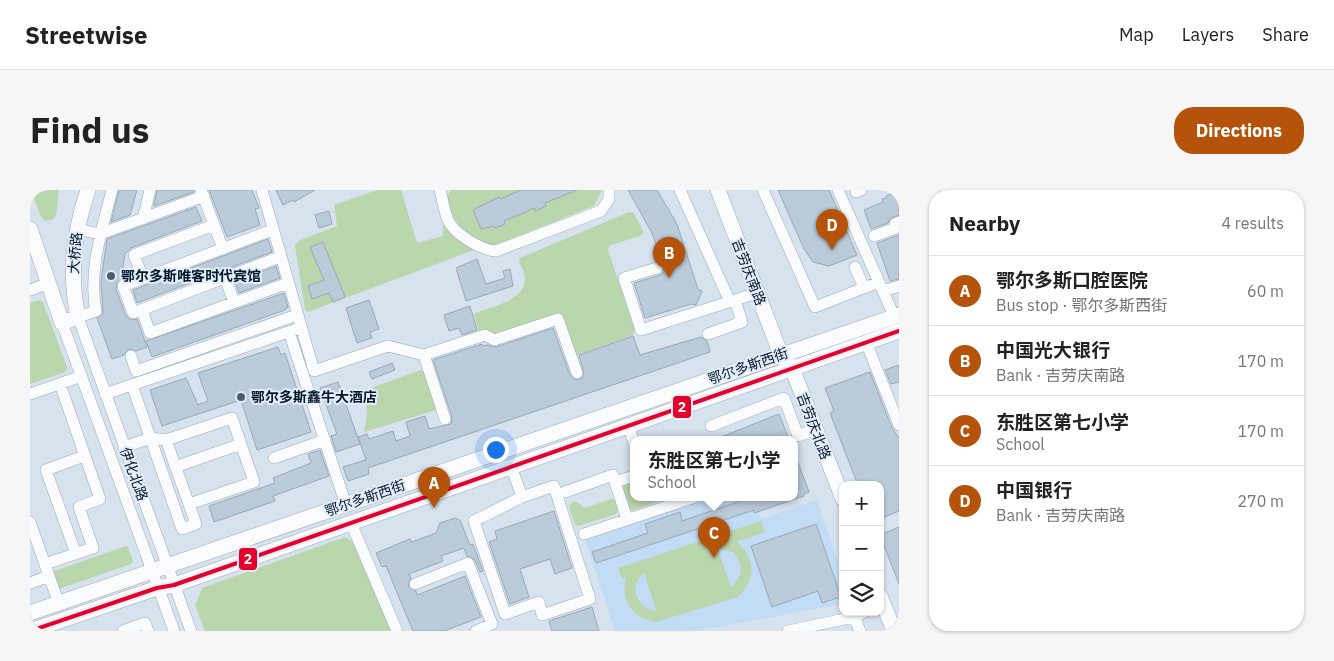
<!DOCTYPE html>
<html lang="en">
<head>
<meta charset="utf-8">
<style>
  :root { --surface:#fff; --page:#f6f6f6; --text:#222; --muted:#767676; --line:#e0e0e0; --accent:#b45309 }
  body { margin:0; font-family:"IBM Plex Sans","Noto Sans SC",sans-serif; background:var(--page); color:var(--text) }
  .controls { position:absolute; right:15px; bottom:15px; display:grid; overflow:hidden; border-radius:10px; box-shadow:0 1px 4px #0004 }
  .controls button { width:45px; height:45px; display:grid; place-items:center; padding:0; border:0; border-bottom:1px solid var(--line); background:var(--surface); color:var(--text); font:25px sans-serif }
  .you { position:absolute; left:465px; top:259px; width:18px; height:18px; margin:-12px; border:4px solid #fff; border-radius:50%; background:#1a73e8; box-shadow:0 0 0 8px #1a73e833 }
  .badge { display:grid; place-items:center; width:32px; height:32px; border-radius:50%; background:var(--accent); color:#fff; font-size:16px; font-weight:700 }
  .pin { position:absolute; translate:-50% -41px; filter:drop-shadow(0 1px 2px #0008) }
  .pin::after { content:''; position:absolute; top:26px; width:18px; height:15px; background:inherit; clip-path:polygon(0 0,100% 0,50% 100%) }
  .popup { position:absolute; left:600px; top:246px; width:168px; height:65px; box-sizing:border-box; display:grid; place-content:center; border-radius:10px; background:var(--surface); filter:drop-shadow(0 1px 4px #0005); font-size:16px; white-space:nowrap; color:var(--muted) }
  .popup b { font-size:19px; color:var(--text) }
  .popup::after { content:''; position:absolute; left:50%; top:100%; margin-left:-10px; border:10px solid transparent; border-top-color:var(--surface) }
  .list { margin:0; padding:0; list-style:none }
  h2 { display:flex; justify-content:space-between; align-items:center; height:65px; margin:0; padding:0 20px; font-size:21px }
  h2 small { font-size:16px; font-weight:400; color:var(--muted) }
  .list li { display:grid; grid-template-columns:32px 1fr auto; gap:15px; align-items:center; box-sizing:border-box; height:70px; padding:0 20px; border-top:1px solid var(--line) }
  .list b { display:block; font-size:19px; white-space:nowrap }
  .list p { margin:0; font-size:16px; white-space:nowrap; color:var(--muted) }
  .list em { font-size:16px; font-style:normal; color:var(--muted) }
  .icon { flex:none; width:28px; height:28px; fill:none; stroke:currentColor; stroke-width:2; stroke-linecap:round; stroke-linejoin:round }
  .map { position:relative; flex:none; width:869px; height:441px; overflow:hidden; border-radius:20px }
  header { display:flex; align-items:center; gap:30px; box-sizing:border-box; height:70px; padding:0 25px; background:var(--surface); border-bottom:1px solid var(--line) }
  header strong { font-size:24px }
  nav { display:flex; gap:28px; margin-inline-start:auto; font-size:18px }
  .intro { display:flex; align-items:center; justify-content:space-between; box-sizing:border-box; height:120px; padding:0 30px }
  h1 { margin:0; font-size:35px }
  .button { padding:12px 22px; border-radius:20px; background:var(--accent); color:#fff; font-size:18px; font-weight:700 }
  main { display:flex; gap:30px; padding:0 30px }
  aside { flex:1; background:var(--surface); border-radius:20px; box-shadow:0 1px 4px #0004 }
  .map>svg:first-child { display:block }
  .built { fill:#c3dcf5 }
  .green { fill:#bad6ad; fill-rule:evenodd }
  .building { fill:#bacbda; stroke:#99a8b7 }
  .lines { fill:none; stroke-linecap:round; stroke-linejoin:round }
  .minor-casing { stroke:#9aa8b7; stroke-width:12 }
  .major-casing { stroke:#9aa8b7; stroke-width:16 }
  .minor { stroke:#f9fbfc; stroke-width:11 }
  .major { stroke:#f9fbfc; stroke-width:15 }
  .bus-1-casing { stroke:#e3edf8; stroke-width:8 }
  .bus-1 { stroke:#e4002b; stroke-width:4 }
  .poi-dot { fill:#4d5e6f; stroke:#e3edf8; stroke-width:2 }
  .labels { text-anchor:middle; stroke-width:4; stroke-linejoin:round; paint-order:stroke }
  .street-label { font-size:14px; fill:#03172a; stroke:#e3edf8 }
  .poi-label { font-size:14px; font-weight:bold; fill:#03172a; stroke:#e3edf8; text-anchor:start }
  .line-badge { stroke:#e3edf8; stroke-width:2 }
  .badge-label { font-size:14px; text-anchor:middle; font-weight:bold; fill:#fff }
</style>
</head>
<body>
<header>
<strong>Streetwise</strong>
<nav><a>Map</a><a>Layers</a><a>Share</a></nav>
</header>
<div class="intro"><h1>Find us</h1><a class="button">Directions</a></div>
<main>
<div class="map">
<svg width="869" height="441" viewBox="0 0 869 441">
  <rect width="100%" height="100%" fill="#d6e2ee"/>
  <path class="built" d="M679 307H723L731 329 787 310 813 387V414L665 441H585L555 349Z"/>
  <path class="green" d="M1 0H29L26 26 22 30 15 31 11 27Z
    M347 0H371L387 53 413 46V36L415 35 445 57 444 60 278 122 275 119 265 56 268 51 307 36 304 15Z
    M421 0H572L564 16 462 56C442 47 427 40 420 18 418 11 416 6 421 0Z
    M599 22 604 23 613 41 612 45 579 56 578 60 605 140 603 145 547 165 544 163 531 127 466 146 449 141 444 126 445 123C469 115 510 106 489 72L490 68Z
    M9 110 13 112 37 177 35 182 0 194V113Z
    M391 180 395 183 407 216 406 220 334 242 337 224 335 200Z
    M604 291V307H641L601 321 597 320 592 295Z
    M581 309 585 310 588 320 586 324 548 336 545 335 539 317 542 312H547L555 318Z
    M731 331 735 342 707 352C726 368 726 390 708 407L626 432C603 428 590 412 596 388L592 389 588 378ZM688 359 703 362C714 374 713 387 701 397ZM614 383 626 420V421C606 418 598 396 614 383Z
    M315 347 325 353 362 441H175L165 415 172 398Z
    M96 356 98 357 103 371 101 374 29 399 22 384 24 381Z"/>
  <path class="building" d="M89 0H107L100 25 81 32Z
    M127 0H164V2L124 16Z
    M179 0H222L229 18 225 19 230 35 197 47Z
    M246 0H285L264 12 263 10 253 15Z
    M491 0H547L515 13 516 16 506 21 505 18 474 31 475 34 465 38 464 36 451 39 443 20 469 7 470 9Z
    M598 0H627L647 34 668 99 672 101 666 115 661 114 615 128 604 93 630 85 634 82V76L622 43Z
    M748 0H799L827 65 799 76 783 72 774 59Z
    M866 2 869 4V25L861 28 858 33 841 39 834 20 853 12 852 9 857 8 856 6Z
    M166 17 172 31 101 58 95 64 91 89 87 92 86 99 96 126 101 130 107 129 117 157 106 161 98 159 94 165 82 169 67 128 73 123 71 91 77 49Z
    M299 21 302 34 289 38 285 25Z
    M869 45V89L860 91 847 53Z
    M238 49 242 62 107 113 103 100Z
    M293 52 315 107 303 112 299 103 282 109 278 96 294 90 280 57Z
    M447 69 456 94 475 88 473 81 480 79 483 96 436 111 426 78Z
    M246 76 250 88 209 103 205 92Z
    M254 103 258 117 255 120 122 167 116 151Z
    M339 110 349 139 340 142 342 148 327 153 316 118Z
    M440 116 447 140 432 145 429 138 419 141 414 125Z
    M523 138 540 185 546 190 552 188 554 184 549 165 603 146 610 165 671 147 677 151 680 162 338 278 339 284 318 291 313 277 336 270 328 247 337 244 339 249 363 241 366 251 380 246 376 232 395 226 399 239 421 234 422 227 403 170 452 154 453 156 457 155 466 157Z
    M248 157 251 165 255 163 281 242 227 260 211 210 132 236 120 200 156 188 168 215 178 211 168 183Z
    M362 173 365 180 342 189 339 182Z
    M869 175V192L861 194 855 180Z
    M840 182 862 238 869 248V321L850 329V295H828L800 223 804 221 795 198Z
    M308 192 330 254 306 262 301 246 307 244 290 198Z
    M749 224 759 249H686Z
    M290 260 299 286 243 306 245 311 184 332 179 316 245 293 243 288 281 273 278 264Z
    M764 262 779 302 774 304V306L724 323V320L566 373 562 362 618 343 615 334 650 322 652 331 708 312 706 307H764Z
    M524 321 542 378 525 384 520 369 490 379 499 407 480 414 459 352 467 349 465 341Z
    M425 328 430 330 440 355 443 354 453 381 450 382 445 370 437 366 434 358 411 366 413 371 379 384 381 388 378 396 386 401 387 405 435 386 451 427 414 441H383L356 376 352 377 346 363 380 349 382 352 406 343 410 333Z
    M786 334 811 407 792 413 788 401 742 417 721 356Z
    M869 337V394L850 345Z
    M562 417 569 441H522L519 431Z"/>
  <g class="lines">
    <g class="minor-casing">
      <path id="minor" d="M82 0C72 39 58 81 66 121L48 127 161 441
        M171 0 193 59
        M232 0 284 181 358 156 394 165 415 229
        M410 0C413 10 414 21 418 30 424 44 451 60 466 61L571 21 579 9V0
        M650 0 700 112
        M733 0 785 117 849 92
        M808 0 864 126
        M826 2 831 0
        M113 29 120 0
        M47 39 70 44 174 6
        M237 42 93 96 103 123 244 69
        M844 46 866 38 865 34 869 32
        M825 77 834 98
        M627 78 594 88 611 140 727 103
        M113 88 104 65 184 35
        M195 88 204 112
        M0 100 19 93
        M853 101 869 96
        M112 120 120 143 258 93
        M32 133 144 441
        M259 142 316 315
        M678 144 712 132 705 110
        M836 152 869 235
        M394 165 455 145 464 150 528 129 547 183
        M101 166 106 181 267 125
        M102 195 152 339 166 334 136 250
        M0 204 52 186
        M75 204 270 138
        M598 235 604 253
        M681 236 754 208 768 246 786 239
        M94 257 121 248 136 250 202 228 224 292 159 314
        M244 268 295 250
        M481 276 492 307 524 296 560 409 512 425 509 412 475 424 444 331 492 307
        M145 277 211 254
        M585 292 597 329
        M535 302 583 285 585 292 604 286
        M0 332 29 414
        M321 333 367 441
        M554 344 665 307
        M46 364 16 280 54 266
        M15 374 63 358 49 317 70 309 30 194
        M0 393 19 386
        M385 394 438 373 462 434 446 441
        M824 427 830 441
        M93 441 115 433 118 441
        M758 441 824 427 835 422"/>
    </g>
    <g class="major-casing">
      <path id="major" d="M688 0 751 165 762 178 813 309
        M0 39 32 133 48 127C39 85 44 41 58 0
        M850 406 864 441
        M0 423 869 125
        M0 441 127 398 144 395 869 141"/>
    </g>
    <use href="#minor" class="minor"/>
    <use href="#major" class="major"/>
    <g class="bus-1-casing">
      <path id="bus-1" d="M0 441 127 398 144 395 869 141"/>
    </g>
    <use href="#bus-1" class="bus-1"/>
  </g>
  <g class="poi-dot">
    <circle cx="81" cy="86" r="5"/>
    <circle cx="211" cy="207" r="5"/>
  </g>
  <g class="labels">
    <g class="street-label">
      <text transform="translate(45 63) rotate(-85)" y="5">大桥路</text>
      <text transform="translate(719 82) rotate(69)" y="5">吉劳庆南路</text>
      <text transform="translate(718 176) rotate(-19)" y="5">鄂尔多斯西街</text>
      <text transform="translate(784 236) rotate(69)" y="5">吉劳庆北路</text>
      <text transform="translate(104 284) rotate(70)" y="5">伊化北路</text>
      <text transform="translate(335 308) rotate(-19)" y="5">鄂尔多斯西街</text>
    </g>
    <g class="poi-label">
      <text x="91" y="91">鄂尔多斯唯客时代宾馆</text>
      <text x="221" y="212">鄂尔多斯鑫牛大酒店</text>
    </g>
  </g>
  <g class="line-badge">
    <rect x="642" y="205" width="20" height="24" rx="5" fill="#e4002b"/>
    <rect x="208" y="357" width="20" height="24" rx="5" fill="#e4002b"/>
  </g>
  <g class="badge-label">
    <text x="652" y="222">2</text>
    <text x="218" y="374">2</text>
  </g>
</svg>
<div class="controls">
<button>+</button>
<button>−</button>
<button><svg class="icon" aria-label="layers" viewBox="0 0 24 24"><path d="M12 4l9 5-9 5-9-5zM3 14l9 5 9-5"/></svg></button>
</div>
<div class="you"></div>
<div class="pin badge" style="left:404px;top:318px">A</div>
<div class="pin badge" style="left:639px;top:88px">B</div>
<div class="pin badge" style="left:684px;top:368px">C</div>
<div class="popup"><b>东胜区第七小学</b>School</div>
<div class="pin badge" style="left:802px;top:60px">D</div>
</div>
<aside>
<h2>Nearby<small>4 results</small></h2>
<ul class="list">
<li><span class="badge">A</span><div><b>鄂尔多斯口腔医院</b><p>Bus stop · 鄂尔多斯西街</p></div><em>60 m</em></li>
<li><span class="badge">B</span><div><b>中国光大银行</b><p>Bank · 吉劳庆南路</p></div><em>170 m</em></li>
<li><span class="badge">C</span><div><b>东胜区第七小学</b><p>School</p></div><em>170 m</em></li>
<li><span class="badge">D</span><div><b>中国银行</b><p>Bank · 吉劳庆南路</p></div><em>270 m</em></li>
</ul>
</aside>
</main>
</body>
</html>
